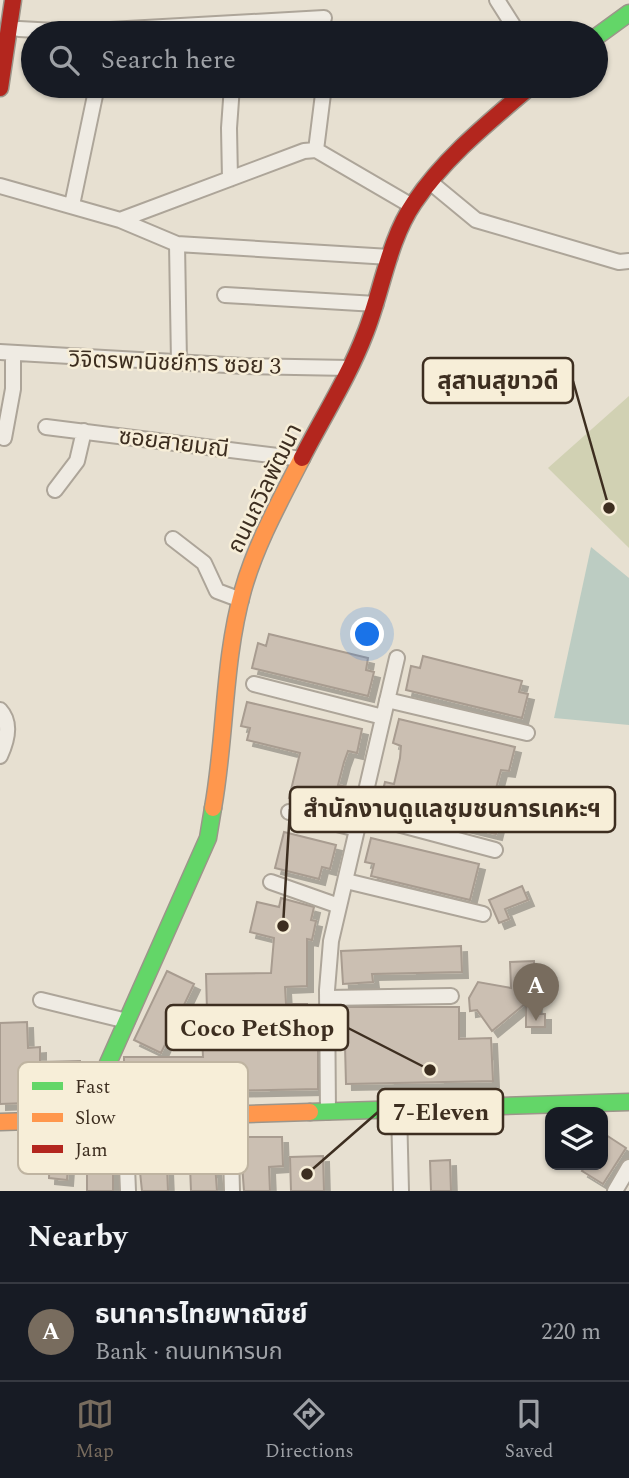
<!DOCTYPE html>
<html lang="en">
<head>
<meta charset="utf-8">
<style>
  :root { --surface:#171b24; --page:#20242c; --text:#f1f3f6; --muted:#9ea1a6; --line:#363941; --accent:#786c5e }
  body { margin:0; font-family:Spectral,"Noto Sans Thai",serif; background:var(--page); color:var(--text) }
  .controls { position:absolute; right:21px; bottom:21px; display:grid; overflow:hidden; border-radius:14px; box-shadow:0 2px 5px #0004 }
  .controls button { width:63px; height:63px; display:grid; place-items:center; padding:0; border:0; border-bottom:2px solid var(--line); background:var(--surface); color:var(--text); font:35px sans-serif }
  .you { position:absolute; left:368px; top:635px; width:24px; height:24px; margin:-18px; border:5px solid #fff; border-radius:50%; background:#1a73e8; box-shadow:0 0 0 10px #1a73e833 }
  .badge { display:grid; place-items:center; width:46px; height:46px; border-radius:50%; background:var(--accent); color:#fff; font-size:23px; font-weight:700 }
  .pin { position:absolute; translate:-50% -58px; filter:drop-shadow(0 2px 4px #0008) }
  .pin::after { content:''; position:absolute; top:37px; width:24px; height:21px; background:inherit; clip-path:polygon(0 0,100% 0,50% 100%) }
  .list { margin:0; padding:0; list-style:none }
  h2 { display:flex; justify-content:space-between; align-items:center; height:91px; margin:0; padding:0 28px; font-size:30px }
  h2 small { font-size:23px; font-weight:400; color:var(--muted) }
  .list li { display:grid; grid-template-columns:46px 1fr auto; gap:21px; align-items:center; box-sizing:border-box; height:98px; padding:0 28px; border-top:2px solid var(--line) }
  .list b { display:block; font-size:26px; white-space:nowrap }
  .list p { margin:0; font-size:23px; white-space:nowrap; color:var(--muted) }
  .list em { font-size:23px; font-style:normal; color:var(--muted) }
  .icon { flex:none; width:38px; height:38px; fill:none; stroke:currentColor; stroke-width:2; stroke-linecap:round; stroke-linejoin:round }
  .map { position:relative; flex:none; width:629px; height:1191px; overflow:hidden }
  .search { position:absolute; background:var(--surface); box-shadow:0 2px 5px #0004; left:21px; right:21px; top:21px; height:77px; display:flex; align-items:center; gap:18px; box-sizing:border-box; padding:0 24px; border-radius:38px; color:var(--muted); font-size:26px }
  .sheet { height:189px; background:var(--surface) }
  nav { display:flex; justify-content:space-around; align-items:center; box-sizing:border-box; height:98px; border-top:2px solid var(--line); background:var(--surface); font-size:19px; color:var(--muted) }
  nav a { display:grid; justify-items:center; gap:4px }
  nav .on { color:var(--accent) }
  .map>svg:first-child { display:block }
  .cemetery { fill:#d1d1b3 }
  .water { fill:#bcccc2 }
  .building { fill:#cbbfb2; stroke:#a89c90; stroke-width:2; filter:url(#shadow) }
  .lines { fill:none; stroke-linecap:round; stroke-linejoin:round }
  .street-casing { stroke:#ada599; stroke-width:18 }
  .fast-casing { stroke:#9c958a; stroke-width:19 }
  .slow-casing { stroke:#9c958a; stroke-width:19 }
  .jam-casing { stroke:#9c958a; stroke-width:19 }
  .street { stroke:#efebe3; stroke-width:14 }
  .fast { stroke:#63d668; stroke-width:16 }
  .slow { stroke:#ff974d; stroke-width:16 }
  .jam { stroke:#b3261e; stroke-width:16 }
  .labels { text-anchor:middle; stroke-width:5; stroke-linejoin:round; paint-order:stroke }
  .street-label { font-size:23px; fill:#3d2e20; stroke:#f7eed8 }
  .key { fill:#f7eed8; stroke:#bfb4a1; stroke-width:2 }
  .key-label { font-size:19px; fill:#3d2e20 }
  .leader { fill:none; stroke:#3d2e20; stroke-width:2.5 }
  .callout-dot { fill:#3d2e20; stroke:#f7eed8; stroke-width:2.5 }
  .callout { fill:#f7eed8; stroke:#3d2e20; stroke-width:2.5 }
  .callout-label { font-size:24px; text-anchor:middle; font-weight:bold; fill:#3d2e20 }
</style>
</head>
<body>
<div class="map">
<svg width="629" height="1191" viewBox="0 0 629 1191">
  <defs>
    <filter id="shadow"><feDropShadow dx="6" dy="6" stdDeviation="0" flood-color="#0004"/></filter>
  </defs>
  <rect width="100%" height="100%" fill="#e7e0d1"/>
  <path class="cemetery" d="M629 396V548L548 468Z"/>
  <path class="water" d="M591 547 629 578V725L554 718Z"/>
  <path class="building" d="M269 634 368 658 366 670 374 672 368 696 252 668 258 643 266 646Z
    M423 656 522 681 519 692 528 694 522 718 406 690 411 666 420 668Z
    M247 702 362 729 357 753 348 751 344 762 338 785 347 787 341 811 289 798 300 753 247 740 250 728 241 726Z
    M399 719 515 747 509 771 501 770 494 796 493 808 502 810 496 834 379 806 385 782 394 784 400 758 401 746 393 743Z
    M284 832 336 845 330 869 322 867 319 879 275 868Z
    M371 838 479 864 470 900 371 876 374 864 365 862Z
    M522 886 528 900 505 909 509 919 499 923 489 900Z
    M281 898 314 907 311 920 316 921 312 940 307 939V986L285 987 286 1004H307L308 1031H318V1089L124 1093V1057H203L202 1034 272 1032V1009L207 1011 206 974 271 973 274 938 250 932 257 902 279 907Z
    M461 946 462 972 372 974 373 982 343 984 341 951Z
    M534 961 536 1014H545V1027H526V1003L492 1031 477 1010 470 1011 469 998 478 982 511 988 510 962Z
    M167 971 194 984 161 1053 134 1040Z
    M344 1007H459V1039L491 1038 493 1081 346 1084Z
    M27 1022 28 1048 40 1047V1062L80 1061 82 1101 0 1104V1023Z
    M603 1133 626 1148 603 1184 582 1171 586 1165H603Z
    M24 1137 70 1138 67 1180 49 1178 50 1154H23Z
    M240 1137H282L283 1166 269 1167 270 1191H244Z
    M221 1138 222 1164H215L217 1191H191L190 1166 167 1167 168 1191H142L137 1143Z
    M87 1143H116L118 1171H113V1191H87Z
    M323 1156 324 1191H291L290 1157Z
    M450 1160 451 1191H431L430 1161Z"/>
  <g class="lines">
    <g class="street-casing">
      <path id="street" d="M497 0 518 33
        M19 29 74 32 324 18
        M316 150 324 86
        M230 179 229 128 232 86
        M430 182 476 220 619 262 629 261
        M0 186 120 220 304 151 316 150 412 206
        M72 205 97 86
        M120 220 177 244 179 362
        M177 244 390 257
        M225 295 376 304
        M0 352 244 366 350 368
        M46 427 302 459
        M4 438 13 389V354
        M55 490 77 461 84 431
        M173 539 204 563 217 591 241 600
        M254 684 383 717
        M387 700 527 733
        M0 710C12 723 7 741 0 756
        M289 812 357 829
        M360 814 495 850
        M346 881 483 914
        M271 882 339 906
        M327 998 451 996
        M41 1000 127 1021
        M399 1109 401 1191
        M328 1112 327 990 331 941 397 658
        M230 1115 232 1191
        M125 1118 128 1191
        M615 1191 629 1167"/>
    </g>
    <g class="fast-casing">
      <path id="fast" d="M596 37 629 13
        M310 1112 629 1102
        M91 1118 101 1079 208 838 213 808"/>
    </g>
    <g class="slow-casing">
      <path id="slow" d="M213 808C226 736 223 661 243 590 256 544 280 501 302 458
        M0 1122 310 1112"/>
    </g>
    <g class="jam-casing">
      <path id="jam" d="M0 88 13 0
        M302 458C323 417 349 376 365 334 382 292 388 241 414 203 445 157 489 122 531 86"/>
    </g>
    <use href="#street" class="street"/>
    <use href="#fast" class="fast"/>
    <use href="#slow" class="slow"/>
    <use href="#jam" class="jam"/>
  </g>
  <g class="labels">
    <g class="street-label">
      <text transform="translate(175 362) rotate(2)" y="8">วิจิตรพานิชย์การ ซอย 3</text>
      <text transform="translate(174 442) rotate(7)" y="8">ซอยสายมณี</text>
      <text transform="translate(264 488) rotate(-64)" y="8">ถนนถวิลพัฒนา</text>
    </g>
  </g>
  <rect x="18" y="1062" width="230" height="112" rx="10" class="key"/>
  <rect x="32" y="1082" width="31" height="8" fill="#63d668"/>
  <rect x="32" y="1113" width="31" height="9" fill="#ff974d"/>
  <rect x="32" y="1145" width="31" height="8" fill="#b3261e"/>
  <g class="key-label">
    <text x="75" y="1093">Fast</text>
    <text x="75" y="1124">Slow</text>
    <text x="75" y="1156">Jam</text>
  </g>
  <path class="leader" d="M609 508L573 381M283 926L290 809M430 1070L348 1028M307 1174L378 1112"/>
  <g class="callout-dot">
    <circle cx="609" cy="508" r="7"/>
    <circle cx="283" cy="926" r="7"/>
    <circle cx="430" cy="1070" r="7"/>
    <circle cx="307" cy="1174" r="7"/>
  </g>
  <g class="callout">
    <rect x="423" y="358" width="150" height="45" rx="7"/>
    <rect x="290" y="787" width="325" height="45" rx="7"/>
    <rect x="166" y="1005" width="182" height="45" rx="7"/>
    <rect x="378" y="1089" width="125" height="45" rx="7"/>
  </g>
  <g class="callout-label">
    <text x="498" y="389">สุสานสุขาวดี</text>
    <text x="452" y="817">สำนักงานดูแลชุมชนการเคหะฯ</text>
    <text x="257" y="1036">Coco PetShop</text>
    <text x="441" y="1120">7-Eleven</text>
  </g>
</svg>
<div class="controls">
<button><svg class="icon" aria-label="layers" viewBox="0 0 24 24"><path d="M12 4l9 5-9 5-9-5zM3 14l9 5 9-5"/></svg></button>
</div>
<div class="you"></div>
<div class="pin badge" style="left:536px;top:1021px">A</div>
<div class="search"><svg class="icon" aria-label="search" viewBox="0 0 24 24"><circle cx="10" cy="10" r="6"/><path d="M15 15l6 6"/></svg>Search here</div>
</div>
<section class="sheet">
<h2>Nearby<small></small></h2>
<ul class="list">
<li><span class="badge">A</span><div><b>ธนาคารไทยพาณิชย์</b><p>Bank · ถนนทหารบก</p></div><em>220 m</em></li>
</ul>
</section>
<nav>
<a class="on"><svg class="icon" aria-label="map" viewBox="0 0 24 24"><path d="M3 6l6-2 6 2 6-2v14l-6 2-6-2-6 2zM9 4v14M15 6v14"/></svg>Map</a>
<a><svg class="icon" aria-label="directions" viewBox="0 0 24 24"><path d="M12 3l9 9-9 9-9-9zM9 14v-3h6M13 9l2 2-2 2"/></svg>Directions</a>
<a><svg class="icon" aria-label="saved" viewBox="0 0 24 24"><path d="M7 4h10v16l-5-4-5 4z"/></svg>Saved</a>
</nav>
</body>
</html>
